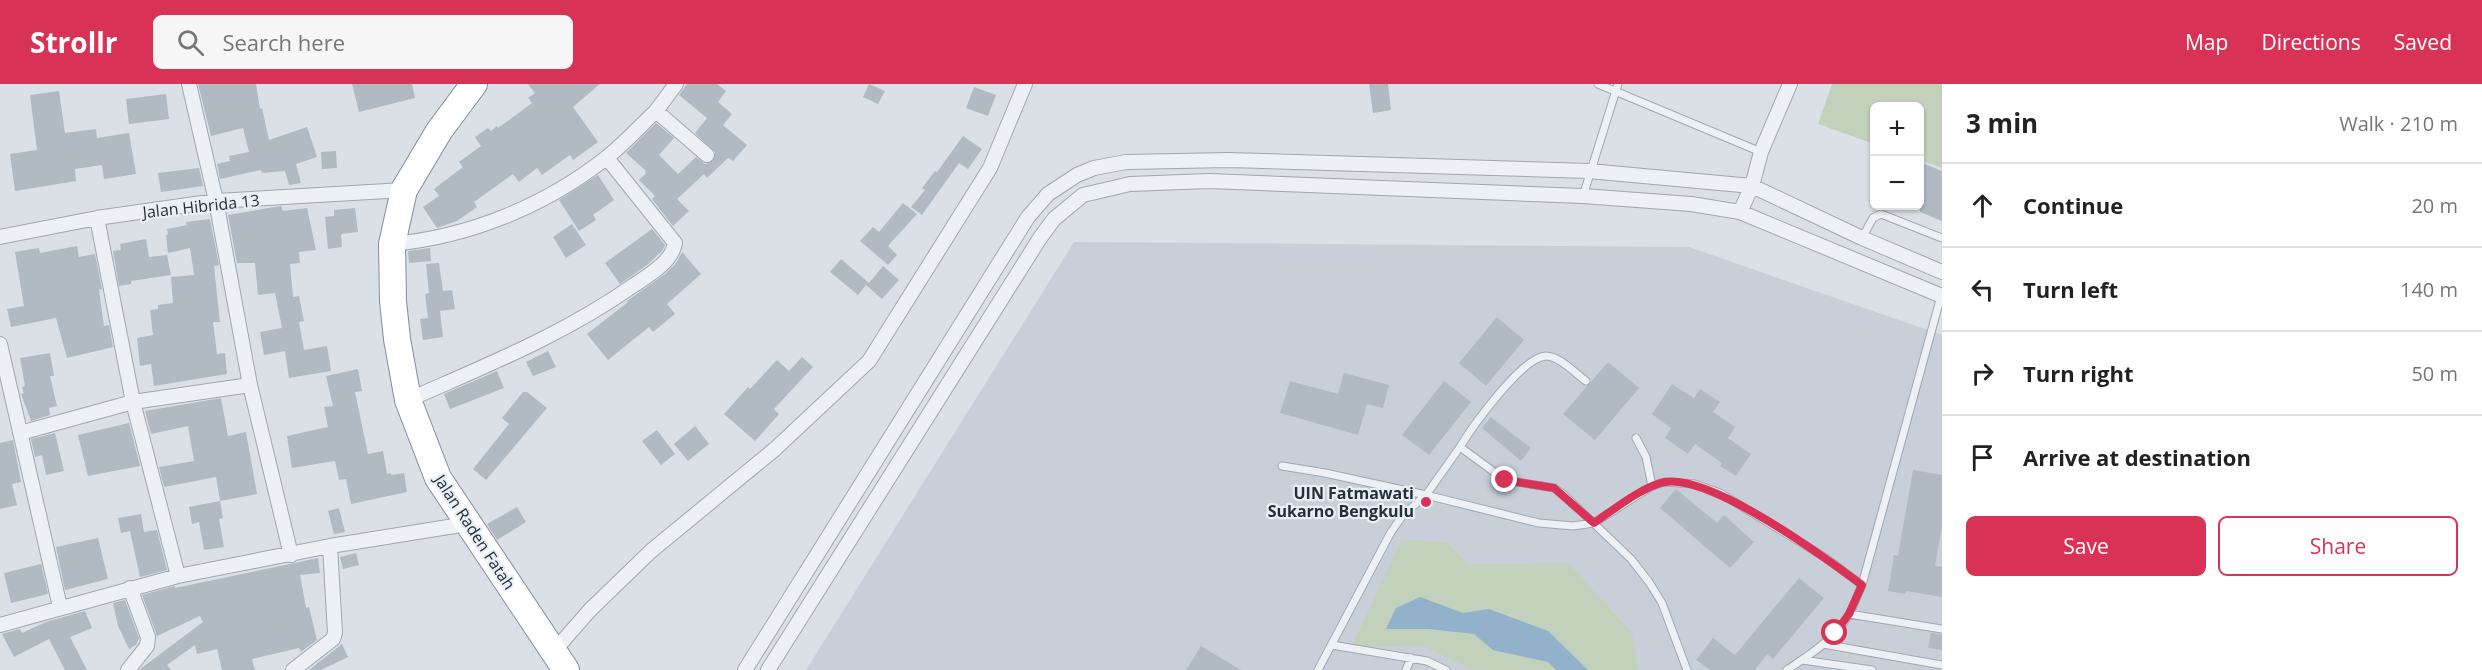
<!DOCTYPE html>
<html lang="en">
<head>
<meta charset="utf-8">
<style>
  :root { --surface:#fff; --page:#f6f6f6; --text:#222; --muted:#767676; --line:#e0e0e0; --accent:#d83357 }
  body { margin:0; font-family:"Open Sans",sans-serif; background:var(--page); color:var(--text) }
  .controls { position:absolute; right:18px; top:18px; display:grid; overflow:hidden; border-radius:9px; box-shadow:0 2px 4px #0004 }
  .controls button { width:54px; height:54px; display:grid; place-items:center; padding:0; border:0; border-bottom:2px solid var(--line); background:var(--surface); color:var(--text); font:30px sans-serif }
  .stop { position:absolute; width:18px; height:18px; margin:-14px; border:4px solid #d83357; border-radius:50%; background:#fff }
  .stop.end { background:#d83357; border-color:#fff; box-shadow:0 2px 6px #0008 }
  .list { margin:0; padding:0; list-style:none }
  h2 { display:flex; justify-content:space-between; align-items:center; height:78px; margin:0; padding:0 24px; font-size:26px }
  h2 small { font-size:20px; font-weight:400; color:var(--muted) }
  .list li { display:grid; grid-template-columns:39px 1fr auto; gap:18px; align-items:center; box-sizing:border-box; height:84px; padding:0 24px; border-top:2px solid var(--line) }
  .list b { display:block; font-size:22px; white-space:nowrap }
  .list em { font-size:20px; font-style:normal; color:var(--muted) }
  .actions { display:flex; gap:12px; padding:18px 24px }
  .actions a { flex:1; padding:14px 0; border:2px solid var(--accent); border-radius:9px; text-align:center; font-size:21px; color:var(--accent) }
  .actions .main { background:var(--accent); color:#fff }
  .icon { flex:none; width:33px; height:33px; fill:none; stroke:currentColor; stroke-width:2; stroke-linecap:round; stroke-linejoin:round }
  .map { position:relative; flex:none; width:1942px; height:586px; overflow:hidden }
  header { display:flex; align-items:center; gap:36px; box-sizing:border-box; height:84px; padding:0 30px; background:var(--accent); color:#fff }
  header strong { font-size:28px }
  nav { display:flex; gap:33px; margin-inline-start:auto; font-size:21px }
  .search { width:420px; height:54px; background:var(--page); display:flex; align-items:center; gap:15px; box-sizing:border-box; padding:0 21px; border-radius:9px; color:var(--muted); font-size:22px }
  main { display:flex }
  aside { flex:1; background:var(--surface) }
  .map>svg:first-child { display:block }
  .built { fill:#c8cfd9 }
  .green { fill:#c2d1bb }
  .water { fill:#92b1ca }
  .building { fill:#b1b9c3 }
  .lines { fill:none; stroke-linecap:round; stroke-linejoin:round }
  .lane-casing { stroke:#a0a7b0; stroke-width:9 }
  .street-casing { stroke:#a0a7b0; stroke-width:16 }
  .highway-casing { stroke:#818e9e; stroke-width:28 }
  .lane { stroke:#edf0f5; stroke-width:7 }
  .street { stroke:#edf0f5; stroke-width:14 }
  .highway { stroke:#fff; stroke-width:26 }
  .route { stroke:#d83357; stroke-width:8 }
  .poi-dot { fill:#d83357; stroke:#eaeff4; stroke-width:2 }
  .labels { text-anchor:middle; stroke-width:4.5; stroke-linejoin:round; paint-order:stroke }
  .street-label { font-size:16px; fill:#242f3d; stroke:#eaeff4 }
  .poi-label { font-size:16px; font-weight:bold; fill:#242f3d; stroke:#eaeff4; text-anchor:end }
</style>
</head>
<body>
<header>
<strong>Strollr</strong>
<div class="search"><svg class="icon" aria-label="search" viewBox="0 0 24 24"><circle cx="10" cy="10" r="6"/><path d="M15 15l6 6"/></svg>Search here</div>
<nav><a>Map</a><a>Directions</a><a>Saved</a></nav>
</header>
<main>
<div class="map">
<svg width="1942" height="586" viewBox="0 0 1942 586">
  <rect width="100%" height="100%" fill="#dae0e6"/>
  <path class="built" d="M1074 158 1689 163 1942 251V586H806Z"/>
  <path class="green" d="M1832 0H1942V84L1920 76V22H1874V60L1818 40Z
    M1402 455 1448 459 1467 480 1568 479 1632 549 1638 586H1473L1421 561 1351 564Z"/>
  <path class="water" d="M1420 513 1463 529 1489 525 1548 547 1588 586H1556L1548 578 1493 566 1474 550 1429 545H1386L1396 524Z"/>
  <path class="building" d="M198 0H256L260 25 262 24 269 56 307 43 317 73 296 80 301 99 289 101 285 87 262 89 261 86 220 95 217 80 230 77 229 72 249 68 243 44 211 52Z
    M352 0H412L415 14 359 28Z
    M528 0H600L573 23 598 58 573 76 570 71 542 91 537 84 519 98 513 90 474 118 477 123 457 137 437 144 423 123 439 112 434 105 463 83 459 78 481 62 475 53 488 44 491 47 497 42 498 44 532 19 528 14 535 9Z
    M687 0H717L726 7 718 18 732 30 723 41 747 61 733 77 728 74 707 94 704 90 677 115 689 127 673 142 652 115 655 112 639 96 646 89 645 86 626 69 656 39 674 54 659 71 678 90 696 73 705 80 713 77 715 68 695 49 707 34 679 11Z
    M869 0 885 7 878 20 863 13Z
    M1369 0H1388L1391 26 1373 29Z
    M974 3 996 11 988 32 966 24Z
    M59 7 65 49 96 45 97 54 129 49 136 90 104 95 102 81 75 85 76 97 15 107 10 70 37 66 30 11Z
    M166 10 169 35 129 40 126 15Z
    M963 52 982 65 968 85 959 79 922 131 911 123 925 106 922 104 935 87 937 88Z
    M336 67 337 84 322 85 321 68Z
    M1920 78 1942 87V137L1920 128Z
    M199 84 203 102 161 108 158 89Z
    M598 91 614 116 593 131 596 136 579 147 559 116Z
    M903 119 917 130 888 162 897 171 888 181 860 157 873 143 879 148Z
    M281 122 283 127 307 124 316 166 299 168 300 179 290 180 293 213 299 212 304 237 299 238 304 266 327 262 331 287 289 294 285 267 264 271 260 248 282 244 275 209 258 211 255 179H237L228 131Z
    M355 124 358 148 341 150 342 163 328 165 325 133 334 132V126Z
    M210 135 219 181 214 182 220 238H213L217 270 225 269 227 290 154 302 151 280 140 282 137 254 153 251 150 226 158 225V221L173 219 171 193 194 191 190 164 168 169 166 151 168 150 167 145 187 141 186 138Z
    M572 140 586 161 566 174 553 153Z
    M652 145 665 161 662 167 647 181 620 200 605 179Z
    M146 155 149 173 167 171 171 191 131 197V200L119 202 113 167 121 166 120 160Z
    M77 162 79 173 95 170 102 205 99 206 104 242 109 241 113 263 67 274 56 234 11 243 7 225 24 222 15 168 39 164 40 169Z
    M430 164 431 177 409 179 408 167Z
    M682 168 701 190 667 220 675 230 653 248 649 243 608 276 587 250 628 218 627 217 665 190 677 178Z
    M841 175 869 199 883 182 899 196 882 215 866 201 858 211 830 188Z
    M439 179 443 207 452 206 455 225 440 227 443 253 423 256 420 235 428 234 425 210 429 209 426 180Z
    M1497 233 1524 256 1486 302 1459 279Z
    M548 267 556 283 533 292 526 278Z
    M50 269 54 292H50L57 322 49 324 50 331 31 337 21 310 24 309 22 303 25 302 20 274Z
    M802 273 813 283 774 325 779 330 755 357 724 330 748 303 750 305 777 276 789 287Z
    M1608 278 1639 304 1595 356 1563 330Z
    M358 285 362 307 355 308 368 370 383 367 387 390 391 389V391L404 389 407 408 351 420 346 395 339 396 335 377 292 384 287 352 328 343 324 323 333 322 326 292Z
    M497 287 504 304 450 325 444 310Z
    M1344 289 1389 301 1383 324 1367 320 1358 351 1280 329 1290 297 1338 310Z
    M1444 297 1471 318 1429 371 1402 351Z
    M1672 300 1694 314 1700 305 1720 318 1713 328 1735 343 1728 354 1751 370 1736 392 1720 382 1722 379 1695 360 1688 370 1665 354 1671 344 1652 330Z
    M523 308H527L547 324 486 396 473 385 509 340 502 334Z
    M221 314 228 352 246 348 257 410 220 417 216 393 164 403 159 383 194 377 188 342 151 350 145 327Z
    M1491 333 1531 364 1521 377 1482 344Z
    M129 339 140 382 88 392 78 351Z
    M695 342 709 360 688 377 674 360Z
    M657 346 675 370 661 381 642 357Z
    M55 349 64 387 46 391 42 371 35 373 31 355Z
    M13 356 21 398 12 400 17 421 0 425V359Z
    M1913 386 1942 391V442L1935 482 1942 483V513L1906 507 1905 510 1888 507 1894 471 1898 472Z
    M1676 405 1717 439 1724 431 1754 458 1730 484 1660 424Z
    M220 417 223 434 219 435 224 463 204 466 199 438 192 440 189 423Z
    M517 423 526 438 497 456 487 440Z
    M339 424 345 448 334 450 328 427Z
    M141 430 144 448 157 446 167 486 140 493 130 447 121 449 118 434Z
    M98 454 108 495 65 506 56 463Z
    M356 469 359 481 343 485 340 473Z
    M318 474 320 489 300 491 306 524 309 523 317 556 301 568 299 564 252 575 255 586H222L217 565 197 570 195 561 167 581 171 586H139L203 538 200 532 157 552 142 511 175 502V504Z
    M41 480 48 510 11 519 4 489Z
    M1799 494 1824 514 1773 575 1767 570 1755 586H1710L1696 576 1713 554 1735 571Z
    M125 516 139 554 136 561 129 565 118 542 113 519Z
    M85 527 92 544 70 553 87 586H65L49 555 14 573 2 550 20 545 22 549 46 538Z
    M1931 549 1942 551V566L1928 564Z
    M342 560 348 573 321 586H309Z
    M1201 562 1241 586H1186Z"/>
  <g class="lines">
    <g class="lane-casing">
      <path id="lane" d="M1598 0 1761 68
        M1583 112 1618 0
        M1862 154 1873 134 1881 130 1942 154
        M1586 297C1575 289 1559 272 1546 272 1522 273 1472 343 1460 363L1505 396 1554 404 1563 410 1631 475 1649 498 1662 519 1687 586
        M1636 354 1646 373 1652 402
        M1282 382 1325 389 1426 411 1539 439 1573 442 1594 439 1652 402 1664 398 1695 400 1720 409 1826 474 1862 501C1857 511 1854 523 1848 532 1834 556 1809 571 1787 586
        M1862 501 1941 212
        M1849 530 1942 545
        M1823 560 1942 581
        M1332 561 1427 577 1446 586
        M1802 576 1872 586
        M1318 586 1391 448 1403 431 1426 411 1460 363
        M1406 586 1411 574"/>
    </g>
    <g class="street-casing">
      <path id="street" d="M189 0 216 117 250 301 291 471
        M676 0 656 27 707 71
        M1740 128 1752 102 1761 68 1790 0
        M97 134 133 318 250 301
        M0 153 97 134 216 117 404 106
        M392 160C469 153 545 122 606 74 624 60 640 42 656 27
        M0 260 60 523
        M408 316C487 281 563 251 634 201 649 191 672 178 675 159L607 74
        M20 349 133 318 178 492
        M0 541 178 492 330 462 467 440
        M554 567 590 526 651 467 775 365 869 277 990 84 1025 0
        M128 586 147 562 148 553 130 504
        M293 586 333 555 335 549 330 462
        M745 586 1028 133 1048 110 1077 91 1094 84 1126 78 1229 76 1589 87 1752 102 1862 154 1942 188
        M768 586 1040 154 1054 135 1083 111 1130 100 1209 97 1583 112 1691 120 1740 128 1942 212"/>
    </g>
    <g class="highway-casing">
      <path id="highway" d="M474 0 439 47 404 106 392 160 393 217 397 255 408 316 438 394 566 586"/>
    </g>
    <use href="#lane" class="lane"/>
    <use href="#street" class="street"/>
    <use href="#highway" class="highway"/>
  </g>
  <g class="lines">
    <path class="route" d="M1505 396 1554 404 1594 439C1613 426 1643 402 1665 398 1712 391 1823 472 1862 501L1849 530 1835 549"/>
  </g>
  <circle class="poi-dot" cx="1426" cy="418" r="6"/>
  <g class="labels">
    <g class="street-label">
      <text transform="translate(201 122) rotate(-6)" y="6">Jalan Hibrida 13</text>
      <text transform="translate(475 448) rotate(57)" y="6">Jalan Raden Fatah</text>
    </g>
    <g class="poi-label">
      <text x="1414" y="415">UIN Fatmawati<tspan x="1414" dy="18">Sukarno Bengkulu</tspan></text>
    </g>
  </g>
</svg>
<div class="controls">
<button>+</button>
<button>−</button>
</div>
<div class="stop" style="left:1835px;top:549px"></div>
<div class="stop end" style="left:1505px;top:396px"></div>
</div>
<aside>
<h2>3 min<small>Walk · 210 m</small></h2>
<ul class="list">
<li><svg class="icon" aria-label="ahead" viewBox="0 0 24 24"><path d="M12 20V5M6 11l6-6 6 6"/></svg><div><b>Continue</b></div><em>20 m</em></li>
<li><svg class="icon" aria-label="left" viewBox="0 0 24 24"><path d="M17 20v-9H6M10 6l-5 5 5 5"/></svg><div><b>Turn left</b></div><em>140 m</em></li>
<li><svg class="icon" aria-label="right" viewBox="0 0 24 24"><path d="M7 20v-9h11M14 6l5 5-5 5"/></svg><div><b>Turn right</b></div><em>50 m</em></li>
<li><svg class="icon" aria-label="arrive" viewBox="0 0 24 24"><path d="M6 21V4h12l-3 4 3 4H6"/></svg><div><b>Arrive at destination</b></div></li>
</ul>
<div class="actions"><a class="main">Save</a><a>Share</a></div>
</aside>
</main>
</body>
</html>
